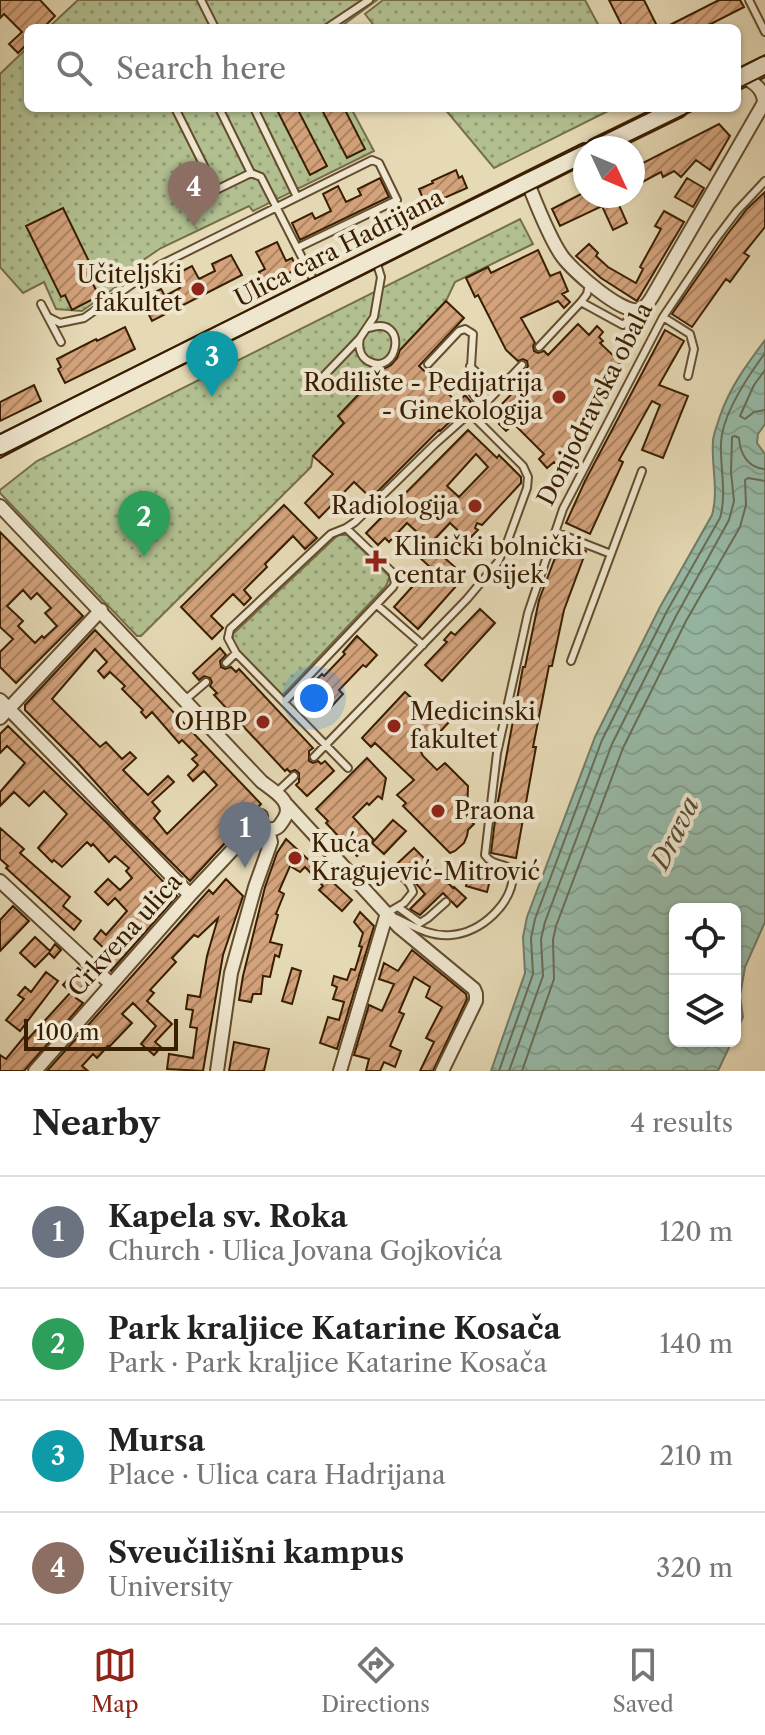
<!DOCTYPE html>
<html lang="en">
<head>
<meta charset="utf-8">
<style>
  :root { --surface:#fff; --page:#f6f6f6; --text:#222; --muted:#767676; --line:#e0e0e0; --accent:#8f2418 }
  body { margin:0; font-family:"Libre Caslon Text",serif; background:var(--page); color:var(--text) }
  .controls { position:absolute; right:24px; bottom:24px; display:grid; overflow:hidden; border-radius:12px; box-shadow:0 2px 6px #0004 }
  .controls button { width:72px; height:72px; display:grid; place-items:center; padding:0; border:0; border-bottom:2px solid var(--line); background:var(--surface); color:var(--text); font:40px sans-serif }
  .compass { position:absolute; left:573px; top:136px; width:72px; height:72px; border-radius:50%; background:var(--surface); box-shadow:0 2px 6px #0004; rotate:134deg }
  .scale { position:absolute; left:24px; bottom:20px; width:154px; box-sizing:border-box; padding-left:8px; border:4px solid #391e01; border-top:0; font-size:22px; line-height:28px; white-space:nowrap; color:#391e01; -webkit-text-stroke:6px #efe7d0; paint-order:stroke }
  .you { position:absolute; left:314px; top:698px; width:28px; height:28px; margin:-20px; border:6px solid #fff; border-radius:50%; background:#1a73e8; box-shadow:0 0 0 12px #1a73e833 }
  .badge { display:grid; place-items:center; width:52px; height:52px; border-radius:50%; background:var(--accent); color:#fff; font-size:26px; font-weight:700 }
  .pin { position:absolute; translate:-50% -66px; filter:drop-shadow(0 2px 4px #0008) }
  .pin::after { content:''; position:absolute; top:42px; width:28px; height:24px; background:inherit; clip-path:polygon(0 0,100% 0,50% 100%) }
  .list { margin:0; padding:0; list-style:none }
  h2 { display:flex; justify-content:space-between; align-items:center; height:104px; margin:0; padding:0 32px; font-size:34px }
  h2 small { font-size:26px; font-weight:400; color:var(--muted) }
  .list li { display:grid; grid-template-columns:52px 1fr auto; gap:24px; align-items:center; box-sizing:border-box; height:112px; padding:0 32px; border-top:2px solid var(--line) }
  .list b { display:block; font-size:30px; white-space:nowrap }
  .list p { margin:0; font-size:26px; white-space:nowrap; color:var(--muted) }
  .list em { font-size:26px; font-style:normal; color:var(--muted) }
  .icon { flex:none; width:44px; height:44px; fill:none; stroke:currentColor; stroke-width:2; stroke-linecap:round; stroke-linejoin:round }
  .map { position:relative; flex:none; width:765px; height:1071px; overflow:hidden }
  .search { position:absolute; background:var(--surface); box-shadow:0 2px 6px #0004; left:24px; right:24px; top:24px; height:88px; display:flex; align-items:center; gap:20px; box-sizing:border-box; padding:0 28px; border-radius:12px; color:var(--muted); font-size:30px }
  .sheet { height:552px; background:var(--surface) }
  nav { display:flex; justify-content:space-around; align-items:center; box-sizing:border-box; height:112px; border-top:2px solid var(--line); background:var(--surface); font-size:22px; color:var(--muted) }
  nav a { display:grid; justify-items:center; gap:4px }
  nav .on { color:var(--accent) }
  .map>svg:first-child { display:block }
  .grass { fill:url(#grass-dots); stroke:#766f49; stroke-width:2 }
  .water { fill:url(#water-waves); stroke:#717c66; stroke-width:2 }
  .lines { fill:none; stroke-linecap:round; stroke-linejoin:round }
  .shore { stroke:#686c55; stroke-width:2 }
  .building { fill:url(#building-hatch); stroke:#391e01; stroke-width:2; fill-rule:evenodd }
  .lane-casing { stroke:#644d2e; stroke-width:10 }
  .street-casing { stroke:#644d2e; stroke-width:16 }
  .secondary-casing { stroke:#391e01; stroke-width:22 }
  .lane { stroke:#efe7d0; stroke-width:6 }
  .street { stroke:#efe7d0; stroke-width:12 }
  .secondary { stroke:#efe7d0; stroke-width:18 }
  .tram { stroke:#391e01; stroke-width:2 }
  .poi-dot { fill:#8f2418; stroke:#efe7d0; stroke-width:3 }
  .labels { text-anchor:middle; stroke-width:8; stroke-linejoin:round; paint-order:stroke }
  .street-label { font-size:24px; fill:#391e01; stroke:#efe7d0 }
  .poi-label { font-size:24px; fill:#391e01; stroke:#efe7d0; text-anchor:end }
  .water-label { font-size:26px; font-style:italic; fill:#554d33; stroke:#efe7d0 }
</style>
</head>
<body>
<div class="map">
<svg width="765" height="1071" viewBox="0 0 765 1071">
  <defs>
    <pattern id="grass-dots" width="8" height="8" patternUnits="userSpaceOnUse" patternTransform="scale(2)"><rect width="8" height="8" fill="#b2c091"/><path d="M2 2h.1M6 6h.1" fill="none" stroke="#929b74" stroke-width="1.8" stroke-linecap="round"/></pattern>
    <pattern id="water-waves" width="16" height="10" patternUnits="userSpaceOnUse" patternTransform="scale(2)"><rect width="16" height="10" fill="#97bba9"/><path d="M0 5q4-4 8 0t8 0" fill="none" stroke="#83a090"/></pattern>
    <pattern id="building-hatch" width="6" height="6" patternUnits="userSpaceOnUse" patternTransform="scale(2)"><rect width="6" height="6" fill="#d4a37c"/><path d="M-1 1l2-2M0 6l6-6M5 7l2-2" fill="none" stroke="#ad8463"/></pattern>
  </defs>
  <rect width="100%" height="100%" fill="#e6dab6"/>
  <filter id="stains"><feTurbulence type="fractalNoise" baseFrequency=".0025" numOctaves="4"/><feColorMatrix values="0 0 0 0 .2 0 0 0 0 .09 0 0 0 0 .02 0 0 0 .5 -.17"/></filter>
  <radialGradient id="worn" r=".72"><stop offset=".6" stop-color="#630" stop-opacity="0"/><stop offset="1" stop-color="#630" stop-opacity=".3"/></radialGradient>
  <path class="grass" d="M78 0H377L339 28H48Z
    M383 0H585L600 28H376L365 14Z
    M28 47V108H351L374 151 253 211 249 206 161 248 118 277 120 284 82 311 56 309 44 282 23 293 0 267V74Z
    M444 108H614L494 168Z
    M520 219 533 244 455 282 446 301 338 416 344 423 313 456 311 467 141 636H137L0 493V490L37 461Z
    M338 535H347L390 577 386 586 283 695 275 694 232 645 233 634Z"/>
  <path class="water" d="M765 340V424L758 434 757 443 765 454V922L745 967 740 996 743 1017 735 1034V909H675V1041H732L718 1071H491L525 973 523 937 527 917 595 737 660 607 712 515C719 490 711 465 713 440 714 432 718 423 720 416 730 387 747 364 765 340Z"/>
  <g class="lines">
    <path class="shore" d="M765 370 754 385 740 416 745 419 754 412 765 410
      M499 1071 533 974 531 938 535 919 602 740 667 611 720 518C727 494 720 468 721 443 722 415 748 376 765 353
      M509 1071 543 976 541 939 545 922 612 744 676 616 729 520 734 501 731 472 732 437 735 436 739 438C740 454 748 468 765 469
      M522 1071 554 979 553 940 556 926 623 748 686 621 740 527 746 505 745 480 748 478 765 481"/>
  </g>
  <path class="building" d="M0 0H40L55 16 43 28H28V43L18 53 9 44 22 32 4 14 0 18Z
    M609 0H644L658 28H623Z
    M719 0H740L744 7 703 28H664Z
    M276 108H297L327 166 310 175Z
    M321 108H344L365 149 347 158Z
    M719 124 730 136 710 170 696 160 681 177 674 171 663 177 661 172 633 187V168Z
    M456 170 459 178 462 176 467 188 426 206 419 189 433 183 432 181Z
    M380 178 389 197 300 240 292 223 312 213 315 219 331 211 323 194 338 186 346 202 361 195 358 189Z
    M687 178 704 188 693 207 675 197Z
    M585 192V196H615L627 223 613 230 602 206 560 226 552 209Z
    M765 192V227L744 253 749 256 730 282 726 279 692 327 672 314 726 236 747 209Z
    M63 208 99 282 93 284 99 296 72 310 65 295 61 297 26 226Z
    M664 211 684 222 637 301 601 278 576 256 589 244 598 253 596 256 608 267 636 283 643 269 640 267 661 229 655 226Z
    M277 242 286 261 292 258 297 269 265 285 259 272 265 269 256 252Z
    M538 250 550 276 560 272 568 291 562 294 570 302 564 308 558 301 521 318 535 343 533 346 534 351 538 353 544 351 548 355 578 324 589 335 597 326 603 332 599 337 603 341 600 343 621 363 618 365 623 370 612 382 616 386 566 473 554 462 547 468 539 459 544 454 514 424 506 431 499 424 506 417 497 409 531 374 526 369 528 366 527 361 523 359 518 361 506 350 478 295 475 297 466 278 488 267 491 273Z
    M231 255 242 275 152 321 141 299 161 289 165 296 180 288 174 275 192 266 199 279 215 271 212 264Z
    M446 301 464 318 419 366 458 403 465 395 471 402 440 431 439 430 371 498 354 482 319 518 305 503 333 474 313 456 344 423 338 416 383 369 391 365 397 358 400 350Z
    M125 327 135 349 65 383 58 369 61 367 57 359 96 339 97 341Z
    M665 330 684 341 659 385 688 396 663 458 642 450 660 405 652 401 619 460 623 462 590 534 566 523 585 481Z
    M34 385 41 401 0 421V402Z
    M468 430 497 458 499 455 521 477V483L482 525 477 523 475 528 478 530 468 540 450 523 430 544 407 523 389 542 385 538 378 545 366 533ZM476 454 488 467 459 497 447 486Z
    M284 505 317 538 305 549 293 536 265 564 267 567 244 590 251 598 244 605 233 594 211 616 223 628 212 639 181 607Z
    M0 532 83 616 16 683 0 667V652L13 639 0 627ZM23 590 31 599 37 593 51 608 45 613 57 626 44 638 42 636 35 643 18 626 23 621 7 606Z
    M561 542 586 551 564 610 552 666H549L533 747H536L516 858 491 853 496 812 523 667H525L539 600Z
    M430 545 465 576 418 629 394 607 430 567 419 557Z
    M480 609 495 623 442 681 425 665 447 642 444 640 451 632 455 635Z
    M95 630 261 804 190 881 129 820 77 762 25 710V705ZM95 649 107 662 98 671 104 678 110 672 125 686 122 689 143 710 141 712 146 718 152 712 179 743 182 740 197 755 192 759 198 765 188 775 193 781 204 771 217 785 167 834 154 818 160 811 152 802 174 782 168 776 148 795 123 770 136 758 130 752 122 759 106 742 100 747 52 699Z
    M357 636 377 655 366 667 363 665 339 690 343 694 331 707 309 687 322 674 324 676 345 654 343 652Z
    M220 648 226 655 220 661 221 667 225 669 231 667 236 672 239 669 313 748 309 751V761L313 763 318 761 321 764 325 761 334 771 307 796 296 785 299 782V773L295 770 290 772 287 769 285 771 214 695 217 693 210 686 212 682 210 678 204 676 199 680 193 673Z
    M405 692 428 713 434 707 450 721 421 752 423 756 437 770 445 763 468 786 467 817 474 824 468 830 467 836 464 843 455 851 450 853 403 806 406 803 397 795 414 780 375 743 371 747 362 738Z
    M8 726 106 822 177 896 111 971 100 961 108 952 94 939 101 930 106 935 127 911 115 898 108 905 95 892 108 879 120 890 132 878 126 871 129 868 115 856 109 862 93 844 91 846 87 842 62 867 54 860 52 862 38 848 67 814 44 791 29 806 14 792 0 806V792L25 763 7 746 0 753V734Z
    M367 758 386 778 382 799 378 796 369 805 367 803 353 817 374 840 357 856 326 823 328 821 316 809Z
    M393 820 406 831 384 854 372 843Z
    M0 828 24 849 20 853 70 897 63 906 81 921 74 930 6 868 8 866 0 859Z
    M286 839 352 900 342 911 319 890 323 886 305 867 300 872 290 866 279 891 284 894 276 914 278 915 270 942 282 945 279 957 275 955 270 977 263 976 261 994H253L251 1002 239 1000 243 976 265 887 277 853Z
    M414 848 453 888 454 887 466 898 457 907 443 893 420 915 410 909 425 894 408 874 400 868 402 866 398 863Z
    M480 869 492 872 487 892 466 886 468 878 478 880Z
    M226 879 243 896 223 955 203 1071 167 1069 169 1054 193 1058 197 1028 190 1027 193 1010 186 1009 188 995 200 997 207 956 218 918 198 937 194 935 172 958 176 962 150 990 154 993 147 1001 172 1024 155 1042 161 1047 154 1055 141 1044 156 1026 133 1003 122 1014 132 1023 109 1047 108 1046 97 1058 93 1054 82 1066 88 1071H47L209 890 213 894Z
    M13 906 29 921 0 951V920Z
    M360 912 374 926 337 1049 320 1043 328 1017 339 1020 344 1002 333 999 337 987 332 985 334 976 347 980 351 969 355 970 362 947 359 946 363 933 354 922Z
    M35 937 50 951 55 944 61 950 54 958 49 953 35 967 20 953Z
    M412 950 466 994 467 999 433 1071H420L434 1042 426 1038 442 1007 426 997 430 987 414 977 399 1012 404 1014 390 1046 401 1051 395 1067 384 1062 380 1071H366L369 1059 354 1055 369 1005 382 1011 394 984 379 979 384 963 398 971Z
    M78 968 92 980 76 998 83 1003 24 1071H0V1055L6 1059 24 1037 27 1040 71 992 63 985Z
    M292 968 301 971 292 1004 282 1001Z
    M46 972 58 981 20 1031 6 1020 24 999 18 995 25 987 31 992Z
    M234 1042 269 1049 264 1071H229Z"/>
  <g class="lines">
    <g class="lane-casing">
      <path id="lane" d="M201 0 215 28
        M749 0 765 32
        M327 28 369 0
        M175 108 216 190 251 173
        M219 108 251 173 261 177 316 285
        M254 108 297 197
        M581 302 623 325 637 311
        M41 304 61 342
        M48 317 60 323 84 318 158 266 372 160 379 163 397 200 297 248
        M663 317 690 334 694 349 688 376
        M360 338C358 347 360 356 368 361 399 378 409 314 369 328
        M539 347 581 302 587 294 589 284
        M428 364 459 331 465 329 473 334 470 383 471 391 482 407
        M470 366 496 392
        M318 382 360 338 374 317 381 277 376 261
        M555 532 611 554
        M377 605 423 645
        M571 661 642 471
        M226 663 236 653
        M185 700 206 682
        M284 702 393 587 395 583 392 572 346 528
        M314 757 467 599 498 562 508 540 527 488 528 477 523 466 471 414
        M348 768 236 653 228 638 230 629 331 534 346 528 355 522 435 444 462 420 482 407 522 365
        M276 793 294 776
        M355 877C377 870 405 866 413 892L404 903 387 913
        M398 907 420 923 428 918 446 902
        M396 918C413 926 430 937 451 935 481 933 514 903 513 872 505 861 494 868 485 855L497 753 528 613 563 509 663 317 715 240 737 211 765 181"/>
    </g>
    <g class="street-casing">
      <path id="street" d="M741 77C754 81 764 90 764 103
        M527 181C536 203 549 238 562 256 572 270 621 314 639 310 645 308 649 302 652 297L765 101
        M0 506 262 782C274 791 295 803 284 819 279 827 277 830 268 829
        M0 700 190 895
        M0 718 101 610
        M287 805 399 927 474 989 476 994V1001L442 1071
        M0 881 111 984
        M35 1071 190 895 251 830 261 816
        M217 1071 231 973 255 887 271 842 268 829
        M340 1071 387 913"/>
    </g>
    <g class="secondary-casing">
      <path id="secondary" d="M737 80 765 66
        M596 148 678 108
        M0 445 585 153"/>
    </g>
    <use href="#lane" class="lane"/>
    <use href="#street" class="street"/>
    <use href="#secondary" class="secondary"/>
    <path class="tram" d="M737 69 765 55
      M737 89 765 75
      M616 148 698 108
      M0 434 296 286 658 108
      M0 458 80 416 585 163"/>
  </g>
  <g class="poi-dot">
    <circle cx="198" cy="289" r="8"/>
    <circle cx="559" cy="397" r="8"/>
    <circle cx="475" cy="506" r="8"/>
    <path d="M372 549h8v8h8v8h-8v8h-8v-8h-8v-8h8z"/>
    <circle cx="263" cy="722" r="8"/>
    <circle cx="394" cy="726" r="8"/>
    <circle cx="438" cy="811" r="8"/>
    <circle cx="295" cy="858" r="8"/>
  </g>
  <g class="labels">
    <g class="street-label">
      <text transform="translate(339 248) rotate(-27)" y="8">Ulica cara Hadrijana</text>
      <text transform="translate(595 404) rotate(-63)" y="8">Donjodravska obala</text>
      <text transform="translate(125 935) rotate(-48)" y="8">Crkvena ulica</text>
    </g>
    <g class="poi-label">
      <text x="182" y="283">Učiteljski<tspan x="182" dy="28">fakultet</tspan></text>
      <text x="543" y="391">Rodilište - Pedijatrija<tspan x="543" dy="28">- Ginekologija</tspan></text>
      <text x="459" y="514">Radiologija</text>
      <text x="394" y="555" text-anchor="start">Klinički bolnički<tspan x="394" dy="28">centar Osijek</tspan></text>
      <text x="410" y="720" text-anchor="start">Medicinski<tspan x="410" dy="28">fakultet</tspan></text>
      <text x="247" y="730">OHBP</text>
      <text x="454" y="819" text-anchor="start">Praona</text>
      <text x="311" y="852" text-anchor="start">Kuća<tspan x="311" dy="28">Kragujević-Mitrović</tspan></text>
    </g>
    <g class="water-label">
      <text transform="translate(675 833) rotate(-64)" y="9">Drava</text>
    </g>
  </g>
  <rect width="100%" height="100%" filter="url(#stains)"/>
  <rect width="100%" height="100%" fill="url(#worn)"/>
</svg>
<div class="controls">
<button><svg class="icon" aria-label="locate" viewBox="0 0 24 24"><circle cx="12" cy="12" r="6"/><path d="M12 2v4M12 18v4M2 12h4M18 12h4"/></svg></button>
<button><svg class="icon" aria-label="layers" viewBox="0 0 24 24"><path d="M12 4l9 5-9 5-9-5zM3 14l9 5 9-5"/></svg></button>
</div>
<svg class="compass" viewBox="-18 -18 36 36"><path d="M0-13l5 13h-10z" fill="#e53935"/><path d="M0 13l5-13h-10z" fill="#767676"/></svg>
<div class="scale">100 m</div>
<div class="you"></div>
<div class="pin badge" style="left:245px;top:868px;background:#6b7280">1</div>
<div class="pin badge" style="left:144px;top:557px;background:#2e9e5b">2</div>
<div class="pin badge" style="left:212px;top:397px;background:#0f9aa8">3</div>
<div class="pin badge" style="left:194px;top:227px;background:#8d6e63">4</div>
<div class="search"><svg class="icon" aria-label="search" viewBox="0 0 24 24"><circle cx="10" cy="10" r="6"/><path d="M15 15l6 6"/></svg>Search here</div>
</div>
<section class="sheet">
<h2>Nearby<small>4 results</small></h2>
<ul class="list">
<li><span class="badge" style="background:#6b7280">1</span><div><b>Kapela sv. Roka</b><p>Church · Ulica Jovana Gojkovića</p></div><em>120 m</em></li>
<li><span class="badge" style="background:#2e9e5b">2</span><div><b>Park kraljice Katarine Kosača</b><p>Park · Park kraljice Katarine Kosača</p></div><em>140 m</em></li>
<li><span class="badge" style="background:#0f9aa8">3</span><div><b>Mursa</b><p>Place · Ulica cara Hadrijana</p></div><em>210 m</em></li>
<li><span class="badge" style="background:#8d6e63">4</span><div><b>Sveučilišni kampus</b><p>University</p></div><em>320 m</em></li>
</ul>
</section>
<nav>
<a class="on"><svg class="icon" aria-label="map" viewBox="0 0 24 24"><path d="M3 6l6-2 6 2 6-2v14l-6 2-6-2-6 2zM9 4v14M15 6v14"/></svg>Map</a>
<a><svg class="icon" aria-label="directions" viewBox="0 0 24 24"><path d="M12 3l9 9-9 9-9-9zM9 14v-3h6M13 9l2 2-2 2"/></svg>Directions</a>
<a><svg class="icon" aria-label="saved" viewBox="0 0 24 24"><path d="M7 4h10v16l-5-4-5 4z"/></svg>Saved</a>
</nav>
</body>
</html>
